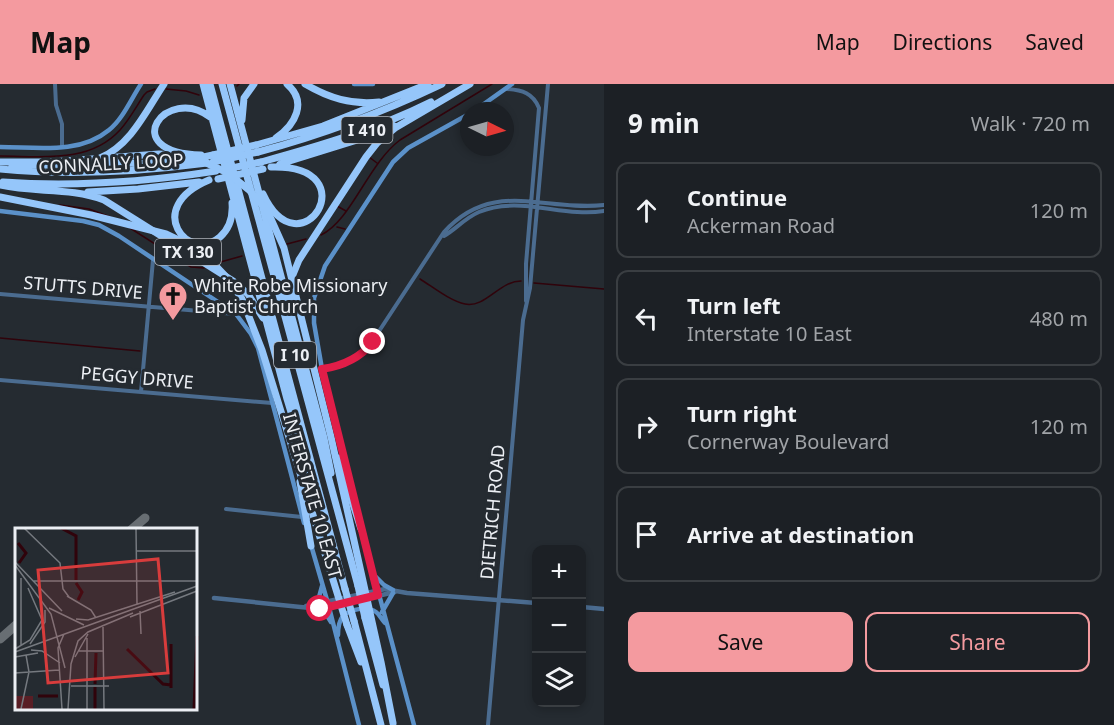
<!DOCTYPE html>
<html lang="en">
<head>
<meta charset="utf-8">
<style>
  :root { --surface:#1c2025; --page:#292d32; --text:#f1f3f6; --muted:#a0a3a7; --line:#3a3e42; --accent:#f49a9f }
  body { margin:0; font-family:"Noto Sans",sans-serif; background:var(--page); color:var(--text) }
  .controls { position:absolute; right:18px; bottom:18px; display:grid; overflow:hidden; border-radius:12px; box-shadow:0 3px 9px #0003 }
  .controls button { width:54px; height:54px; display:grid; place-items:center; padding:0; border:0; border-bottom:2px solid var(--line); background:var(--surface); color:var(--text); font:30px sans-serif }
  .compass { position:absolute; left:460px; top:18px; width:54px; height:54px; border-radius:50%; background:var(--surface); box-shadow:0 3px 9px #0003; rotate:95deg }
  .stop { position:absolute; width:18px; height:18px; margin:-14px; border:4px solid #e11d48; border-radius:50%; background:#fff }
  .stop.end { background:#e11d48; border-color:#fff; box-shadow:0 2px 6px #0008 }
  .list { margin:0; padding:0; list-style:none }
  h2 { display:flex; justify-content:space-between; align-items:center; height:78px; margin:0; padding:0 24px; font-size:26px }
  h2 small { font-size:20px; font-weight:400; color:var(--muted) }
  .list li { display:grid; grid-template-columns:39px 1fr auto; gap:18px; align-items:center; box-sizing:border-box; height:96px; margin:0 12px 12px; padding:0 12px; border:2px solid var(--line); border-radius:12px }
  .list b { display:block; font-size:22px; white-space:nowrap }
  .list p { margin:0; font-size:20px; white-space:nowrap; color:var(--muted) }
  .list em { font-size:20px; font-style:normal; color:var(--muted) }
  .actions { display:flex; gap:12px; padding:18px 24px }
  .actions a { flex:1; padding:14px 0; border:2px solid var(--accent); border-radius:12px; text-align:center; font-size:21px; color:var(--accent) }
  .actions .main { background:var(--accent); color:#111 }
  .icon { flex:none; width:33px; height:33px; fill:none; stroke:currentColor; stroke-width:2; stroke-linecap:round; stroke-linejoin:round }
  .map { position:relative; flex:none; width:604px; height:641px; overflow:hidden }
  header { display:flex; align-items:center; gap:36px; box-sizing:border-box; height:84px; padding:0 30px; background:var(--accent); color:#111 }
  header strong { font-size:28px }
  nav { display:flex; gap:33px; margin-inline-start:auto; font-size:21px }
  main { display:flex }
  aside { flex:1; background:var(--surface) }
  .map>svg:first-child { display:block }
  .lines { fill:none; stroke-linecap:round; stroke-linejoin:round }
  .stream { stroke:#30030b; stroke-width:1.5 }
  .taxiway { stroke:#686e73; stroke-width:9 }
  .minor { stroke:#4b6c90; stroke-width:4 }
  .tertiary { stroke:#4b6c90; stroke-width:4.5 }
  .secondary { stroke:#5b91c9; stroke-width:4.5 }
  .motorway { stroke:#95c6fa; stroke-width:7 }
  .motorway-bridge { stroke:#95c6fa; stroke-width:7 }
  .route { stroke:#e11d48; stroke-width:8 }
  .labels { text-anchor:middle; stroke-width:6; stroke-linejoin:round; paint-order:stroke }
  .shield { fill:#252b31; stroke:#b0b4ba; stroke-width:1.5 }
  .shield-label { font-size:16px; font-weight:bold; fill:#eceff4 }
  .street-label { font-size:18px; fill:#eceff4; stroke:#252b31 }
  .poi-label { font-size:18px; fill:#eceff4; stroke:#252b31; text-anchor:start }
  .inset-river { fill:none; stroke:#30030b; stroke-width:3 }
  .inset-road { fill:none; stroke:#75797f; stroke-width:1.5 }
  .view { fill:#d83c3c; fill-opacity:0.15; stroke:#d83c3c; stroke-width:3 }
  .inset-edge { fill:none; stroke:#eceff4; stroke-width:3 }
</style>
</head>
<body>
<header>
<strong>Map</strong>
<nav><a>Map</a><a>Directions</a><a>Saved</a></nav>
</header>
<main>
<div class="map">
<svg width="604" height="641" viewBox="0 0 604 641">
  <rect width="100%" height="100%" fill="#252b31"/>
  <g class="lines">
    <path class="stream" d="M237 2 239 0
      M166 5 186 7 199 11
      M0 72C41 72 89 80 120 46 129 36 136 23 144 11L147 8 155 5
      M369 73 377 79
      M60 121 89 125 113 134
      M337 122 346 127
      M337 143 345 145
      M130 144 191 183 204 184
      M321 151C351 137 368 80 400 56L492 0
      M287 160 306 155
      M217 179 242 172
      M420 195C433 203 450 217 465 220 486 224 499 197 521 197
      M534 199 604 205
      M0 254 140 267"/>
    <path class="taxiway" d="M131 446 145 434
      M0 555 16 541"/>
    <path class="minor" d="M55 0 56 21 62 40V63
      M507 5C522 6 533 9 539 24L526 180V217
      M444 152C456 145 465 134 479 128 519 111 563 134 604 127
      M0 210 235 230
      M322 285C340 282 354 276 368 264L444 148C493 94 544 128 604 121
      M0 296 272 319
      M141 308 153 176
      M226 425 302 433
      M488 641 523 236 530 204 548 0"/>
    <path class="tertiary" d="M214 514 320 525 395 508
      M306 522 385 505 407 509 536 519
      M582 523 604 525"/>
    <path class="secondary" d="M354 0H373
      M474 27 512 0
      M0 63C36 63 79 71 109 46 123 35 131 15 141 0
      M0 127 83 137 99 141 119 152 236 230 251 250 258 264 304 439
      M352 408 322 285 314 239V214L325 182 393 78 408 64 469 30
      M361 443 414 641
      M311 461 329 523 359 641
      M374 491 384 501 393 506
      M311 520 319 513 322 502
      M319 525 326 530 331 538
      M382 528 393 509
      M338 551C338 544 339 537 343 532 350 525 367 522 376 528 379 530 382 536 385 539"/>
    <path class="motorway" d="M203 0 287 315 311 394
      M210 0 345 505
      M222 0 358 502
      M230 0 324 354 331 389
      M305 0C329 14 351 21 379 18
      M242 36 244 14 254 0
      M276 54C295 41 308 18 287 0
      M256 61 323 42 428 0
      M258 68C322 51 383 28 442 0
      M201 71C115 68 167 0 210 33
      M100 74C131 61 146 27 164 0
      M261 78C319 62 377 45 431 18
      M280 80 354 57 394 42
      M12 81 149 79 194 75 213 71
      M0 85C70 92 138 88 207 79
      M209 96C142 124 189 180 220 153 230 144 233 131 232 119
      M3 98C75 103 145 98 216 87
      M0 101C34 109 71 103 104 116L233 197 248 210 263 234
      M88 108 138 105 199 98
      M263 110C301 191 370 80 271 83
      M290 221 292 193 299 176 366 73 377 59 395 44 470 0
      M338 374 361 445
      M300 398 311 462
      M365 534 383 601
      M354 537 381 641
      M347 541 361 578"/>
    <path class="motorway-bridge" d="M213 71 256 61
      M0 78H51L159 70 185 72 202 77 228 89 249 106 267 126 284 164 331 353 381 578 393 639
      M213 78 258 68
      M222 86 261 78
      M218 95 263 85
      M0 113 91 131 166 150 189 161 211 177 230 197 242 215 262 266 347 541
      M358 502 365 534
      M345 505 354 537"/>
  </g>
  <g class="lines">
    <path class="route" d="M320 525 378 511 322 285C343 282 360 274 373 258"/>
  </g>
  <defs>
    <g id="church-pin" transform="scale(1.5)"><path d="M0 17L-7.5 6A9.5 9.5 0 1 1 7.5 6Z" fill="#f49a9f" stroke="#252b31"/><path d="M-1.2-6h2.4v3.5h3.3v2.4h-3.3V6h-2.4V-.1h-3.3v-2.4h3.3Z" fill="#111"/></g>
  </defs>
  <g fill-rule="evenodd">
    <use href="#church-pin" x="173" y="212"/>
  </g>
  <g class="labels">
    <g class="shield">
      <rect x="341.5" y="33" width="51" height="26" rx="4.5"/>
      <rect x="155" y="155" width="66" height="26" rx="4.5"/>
      <rect x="274" y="258" width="42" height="26" rx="4.5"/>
    </g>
    <g class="shield-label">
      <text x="367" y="52">I 410</text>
      <text x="188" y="174">TX 130</text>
      <text x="295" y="277">I 10</text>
    </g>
    <g class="street-label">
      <text transform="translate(111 80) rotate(-3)" y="6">CONNALLY LOOP</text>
      <text transform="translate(83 204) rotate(5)" y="6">STUTTS DRIVE</text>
      <text transform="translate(137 294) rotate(5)" y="6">PEGGY DRIVE</text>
      <text transform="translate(312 412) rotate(74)" y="6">INTERSTATE 10 EAST</text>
      <text transform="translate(493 428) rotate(-85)" y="6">DIETRICH ROAD</text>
    </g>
    <g class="poi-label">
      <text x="194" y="208">White Robe Missionary<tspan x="194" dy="21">Baptist Church</tspan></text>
    </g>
  </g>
  <g transform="translate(15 444)">
    <rect width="182" height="182" fill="#252b31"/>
    <path d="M0 168H18V181H0Z" fill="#591e25"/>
    <path class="inset-river" d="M46 0 61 8V52M3 15 11 25 4 35M61 55 67 64 63 72M112 121 148 156 156 157M80 156 81 125M156 160V116M23 168H43M80 181V159M179 181 182 108"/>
    <path class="inset-road" d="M9 0 45 35 48 61 54 69M121 0 122 77M121 23H182M0 34 47 83M0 37 36 86 50 140M18 53H182M52 68 76 82 81 90M34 80 69 97M125 83 126 106M115 89 182 63M61 91 73 92 160 64M88 99 89 181M72 110V181M15 116 30 94V82M6 117V50M0 121 15 112 27 92 13 60M16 122 27 123 45 135M64 123H88M0 124 182 58M0 129 23 125M60 129 73 106M0 145 44 142M56 158H94M6 181 14 144 11 127M47 181 43 120 49 106M53 181 56 136 63 113 73 104 118 85"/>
    <path class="view" d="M143 31 153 145 33 155 23 42Z"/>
    <rect width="182" height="182" class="inset-edge"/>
  </g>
</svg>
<div class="controls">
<button>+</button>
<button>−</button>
<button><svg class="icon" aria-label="layers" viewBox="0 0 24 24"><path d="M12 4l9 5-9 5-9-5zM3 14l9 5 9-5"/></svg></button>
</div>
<svg class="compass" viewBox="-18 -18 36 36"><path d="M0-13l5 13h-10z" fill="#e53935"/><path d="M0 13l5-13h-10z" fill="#a0a3a7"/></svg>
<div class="stop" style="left:320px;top:525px"></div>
<div class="stop end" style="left:373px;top:258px"></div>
</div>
<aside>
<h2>9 min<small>Walk · 720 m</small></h2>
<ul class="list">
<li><svg class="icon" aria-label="ahead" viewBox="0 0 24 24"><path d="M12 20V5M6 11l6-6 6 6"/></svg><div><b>Continue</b><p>Ackerman Road</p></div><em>120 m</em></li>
<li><svg class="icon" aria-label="left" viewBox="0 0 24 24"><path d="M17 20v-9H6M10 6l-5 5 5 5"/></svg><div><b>Turn left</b><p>Interstate 10 East</p></div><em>480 m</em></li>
<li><svg class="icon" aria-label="right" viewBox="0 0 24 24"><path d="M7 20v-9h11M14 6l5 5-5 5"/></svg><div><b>Turn right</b><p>Cornerway Boulevard</p></div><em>120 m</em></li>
<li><svg class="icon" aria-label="arrive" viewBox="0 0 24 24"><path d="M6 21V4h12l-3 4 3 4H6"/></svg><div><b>Arrive at destination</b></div></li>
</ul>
<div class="actions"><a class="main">Save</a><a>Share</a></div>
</aside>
</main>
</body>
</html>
